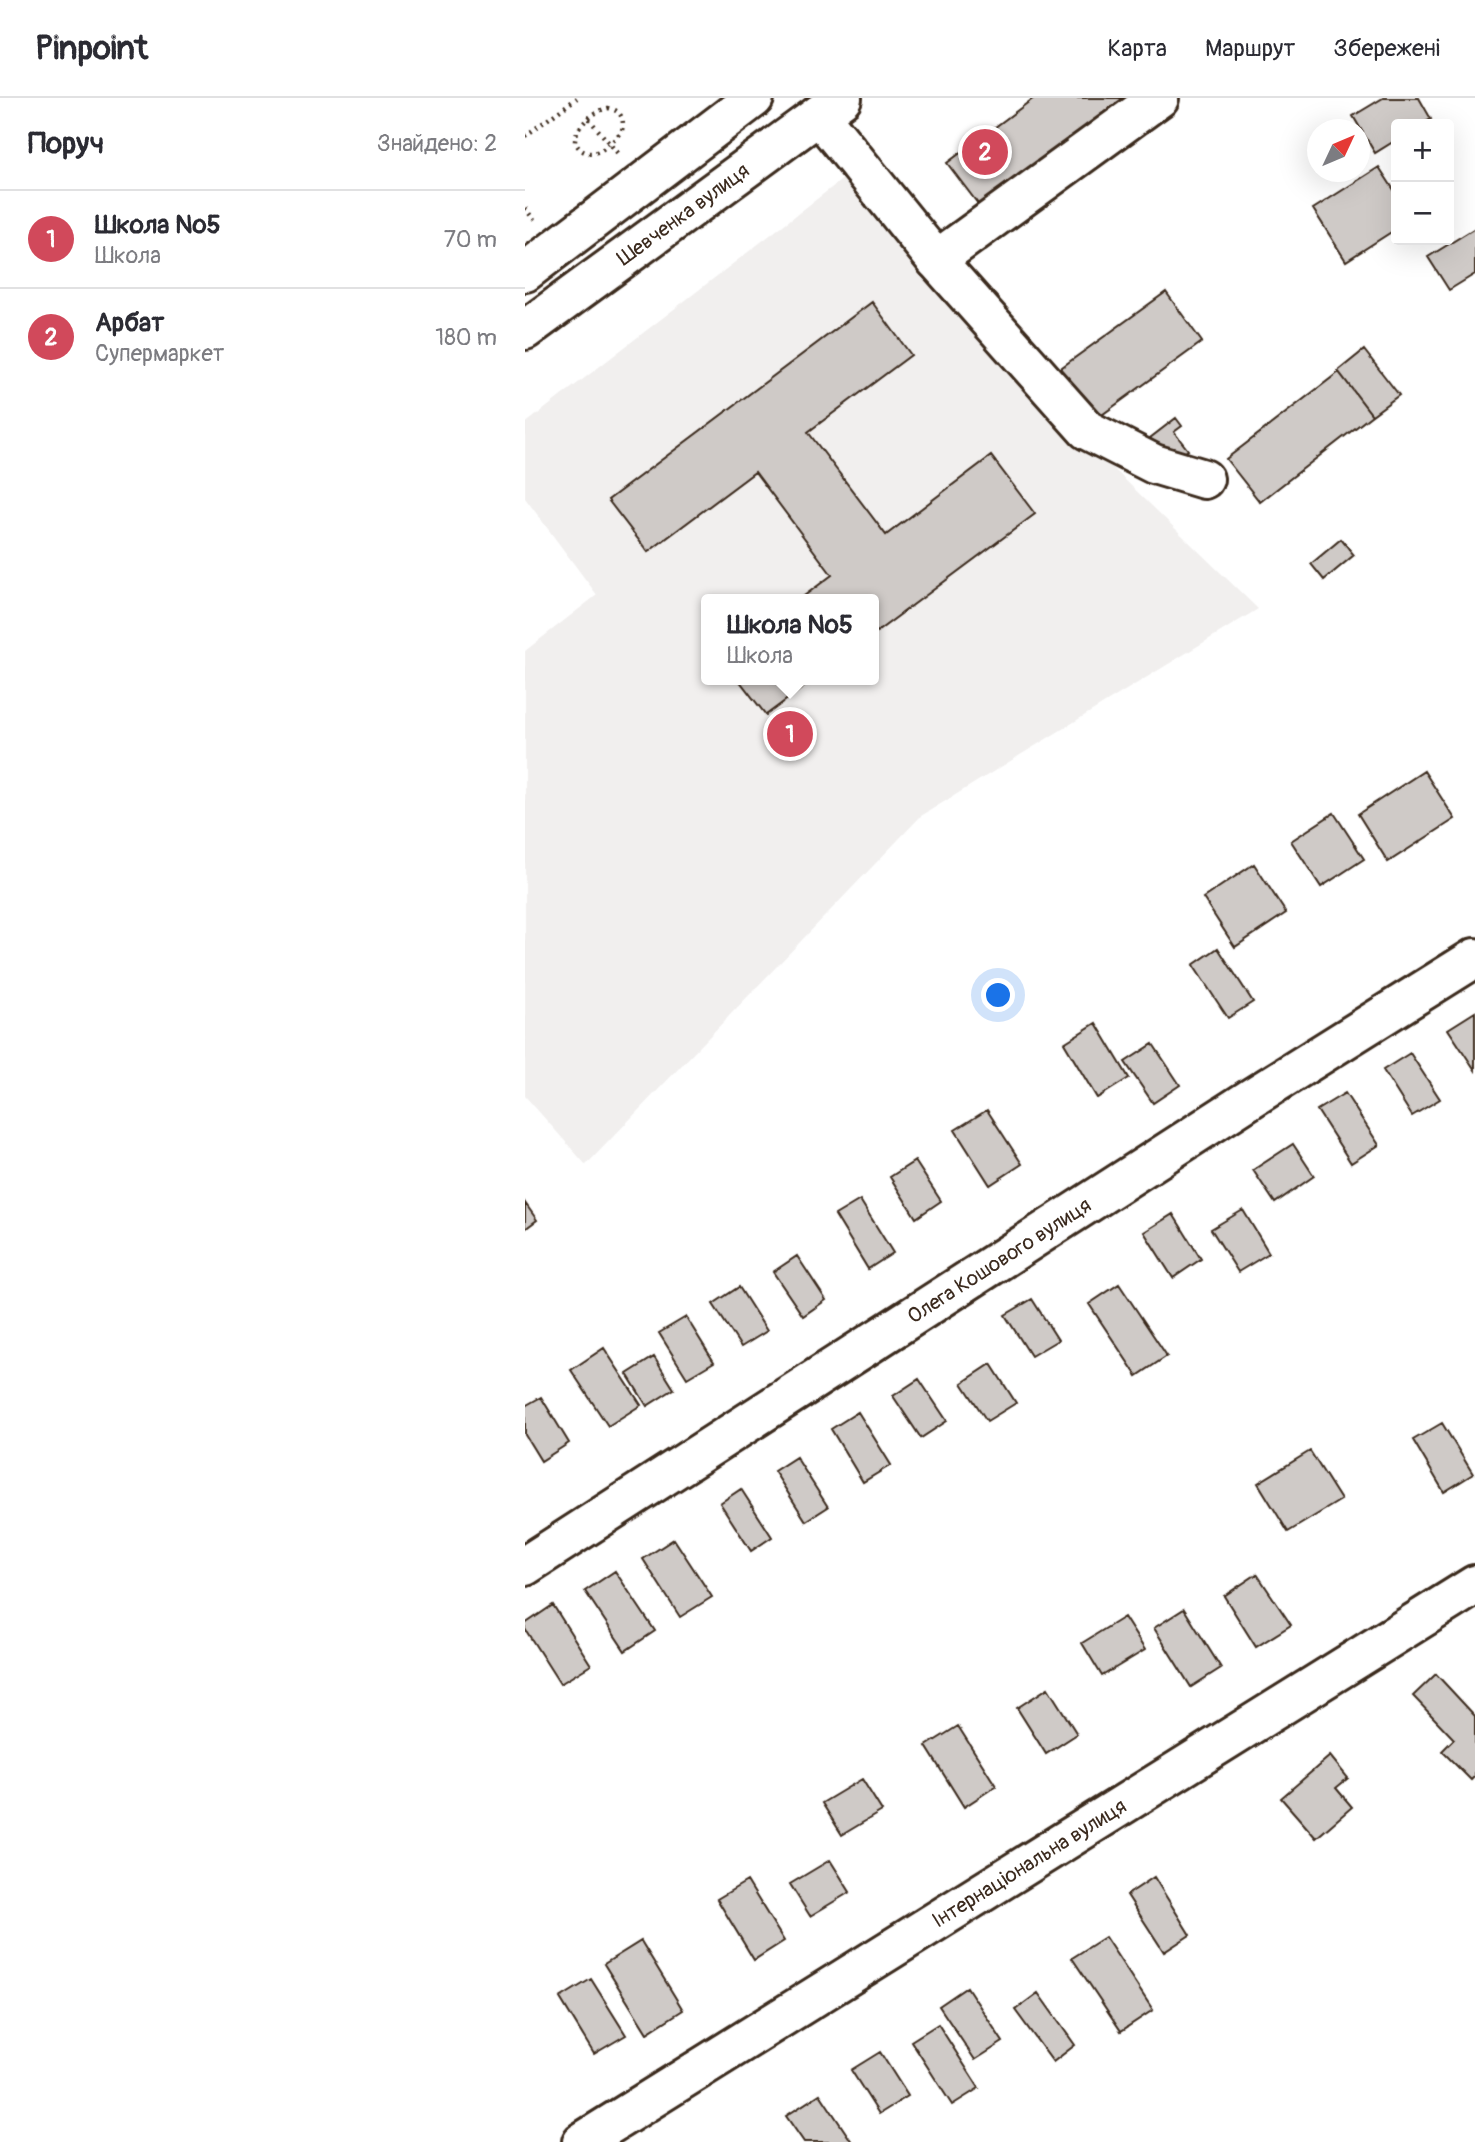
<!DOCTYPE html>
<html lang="uk">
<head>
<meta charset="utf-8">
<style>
  :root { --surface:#fff; --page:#f2f2f3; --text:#2b2b33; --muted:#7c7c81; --line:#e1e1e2; --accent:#d1495b }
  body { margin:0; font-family:Pangolin,sans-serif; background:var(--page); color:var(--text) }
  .controls { position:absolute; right:21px; top:21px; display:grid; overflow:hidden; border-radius:7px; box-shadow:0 7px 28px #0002 }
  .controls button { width:63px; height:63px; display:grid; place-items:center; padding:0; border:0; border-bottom:2px solid var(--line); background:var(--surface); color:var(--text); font:35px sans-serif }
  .compass { position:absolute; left:782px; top:21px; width:63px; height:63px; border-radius:50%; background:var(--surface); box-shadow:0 7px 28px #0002; rotate:46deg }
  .you { position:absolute; left:474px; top:898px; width:24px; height:24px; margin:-18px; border:5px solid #fff; border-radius:50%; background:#1a73e8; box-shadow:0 0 0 10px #1a73e833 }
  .badge { display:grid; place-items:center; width:46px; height:46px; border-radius:50%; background:var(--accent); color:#fff; font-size:23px; font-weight:700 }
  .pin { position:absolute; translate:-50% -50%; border:4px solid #fff; box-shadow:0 2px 7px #0006 }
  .popup { position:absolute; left:176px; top:496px; width:178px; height:91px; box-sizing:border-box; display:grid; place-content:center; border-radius:7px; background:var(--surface); filter:drop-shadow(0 2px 5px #0005); font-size:23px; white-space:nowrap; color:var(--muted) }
  .popup b { font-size:26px; color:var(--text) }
  .popup::after { content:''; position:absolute; left:50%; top:100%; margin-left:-14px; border:14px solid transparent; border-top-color:var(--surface) }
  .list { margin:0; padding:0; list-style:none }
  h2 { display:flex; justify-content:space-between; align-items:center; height:91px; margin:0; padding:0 28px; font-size:30px }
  h2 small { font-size:23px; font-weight:400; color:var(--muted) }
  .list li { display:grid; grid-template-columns:46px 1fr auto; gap:21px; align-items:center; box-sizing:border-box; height:98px; padding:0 28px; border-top:2px solid var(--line) }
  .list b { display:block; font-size:26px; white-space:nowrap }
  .list p { margin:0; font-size:23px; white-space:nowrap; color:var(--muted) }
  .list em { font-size:23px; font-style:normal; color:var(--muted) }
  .map { position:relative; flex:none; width:950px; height:2044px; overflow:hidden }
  header { display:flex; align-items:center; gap:42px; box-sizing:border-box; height:98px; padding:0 35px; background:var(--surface); border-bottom:2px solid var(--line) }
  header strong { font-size:33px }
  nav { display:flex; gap:38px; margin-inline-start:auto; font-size:24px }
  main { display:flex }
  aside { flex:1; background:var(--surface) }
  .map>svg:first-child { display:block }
  .built { fill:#f1efee; fill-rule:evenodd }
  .building { fill:#cfcac7; stroke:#3b2a1e; stroke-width:2 }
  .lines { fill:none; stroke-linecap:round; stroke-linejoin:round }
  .minor-casing { stroke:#3b2a1e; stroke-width:44 }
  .path { stroke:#3b2a1e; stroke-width:4.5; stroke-dasharray:2 5; stroke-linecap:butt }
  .minor { stroke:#fff; stroke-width:38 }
  .labels { text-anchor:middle; stroke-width:7; stroke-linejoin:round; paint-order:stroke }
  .street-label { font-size:21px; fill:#3b2a1e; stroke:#fff }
</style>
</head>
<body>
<header>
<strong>Pinpoint</strong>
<nav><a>Карта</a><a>Маршрут</a><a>Збережені</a></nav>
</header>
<main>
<aside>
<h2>Поруч<small>Знайдено: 2</small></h2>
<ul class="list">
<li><span class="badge">1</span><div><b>Школа №5</b><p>Школа</p></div><em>70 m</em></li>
<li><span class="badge">2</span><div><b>Арбат</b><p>Супермаркет</p></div><em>180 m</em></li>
</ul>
</aside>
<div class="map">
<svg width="950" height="2044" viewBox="0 0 950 2044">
  <rect width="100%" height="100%" fill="#fff"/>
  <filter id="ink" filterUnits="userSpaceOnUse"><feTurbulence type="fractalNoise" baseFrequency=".0143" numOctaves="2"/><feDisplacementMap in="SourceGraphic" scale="14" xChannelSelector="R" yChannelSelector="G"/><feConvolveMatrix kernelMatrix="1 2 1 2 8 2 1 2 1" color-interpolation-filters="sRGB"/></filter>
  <g filter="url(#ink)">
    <path class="built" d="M332 70 491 276 733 511 396 718 61 1067 0 998V553L72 497 0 400V326ZM181 501H349V582H181Z"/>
    <path class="building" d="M509 0H623L463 119 422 65Z
      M858 0H894L906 21 897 26H871V42L850 55 828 18Z
      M854 69 871 95V131L821 163 788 111Z
      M950 130V176L924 192 903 159Z
      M641 194 677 244 563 327 526 277Z
      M347 204 386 257 283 334 361 437 466 358 510 416 349 536V501H275L307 477 230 374 123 454 83 402Z
      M839 252 874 297 847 317 813 273Z
      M814 274 847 317 735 404 701 361Z
      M651 320 657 328 649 334 663 352 644 366 625 340Z
      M816 441 829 457 799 482 786 466Z
      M214 582H288L241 617Z
      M899 673 930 721 863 764 833 716Z
      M809 715 839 761 796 789 766 743Z
      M729 766 761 815 710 849 678 800Z
      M693 850 728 904 703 920 668 867Z
      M950 914V972L923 931Z
      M571 925 604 980 572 1000 539 945Z
      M628 946 655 987 628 1005 600 964Z
      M885 955 915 1001 887 1018 858 972Z
      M820 995 854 1047 826 1065 792 1012Z
      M462 1012 497 1066 465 1087 430 1032Z
      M768 1046 789 1078 750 1105 728 1072Z
      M390 1063 416 1103 391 1120 365 1079Z
      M335 1102 368 1155 343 1171 310 1117Z
      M0 1105 12 1122 0 1131Z
      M718 1112 744 1155 713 1174 686 1131Z
      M648 1116 676 1161 648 1180 619 1134Z
      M272 1158 301 1202 278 1218 248 1174Z
      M594 1186 642 1258 612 1278 564 1206Z
      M214 1189 242 1233 216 1249 188 1206Z
      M507 1201 533 1242 506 1258 480 1217Z
      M161 1219 189 1264 162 1280 134 1235Z
      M79 1250 116 1307 83 1328 46 1272Z
      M129 1259 149 1291 122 1308 102 1276Z
      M466 1266 491 1305 462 1323 437 1285Z
      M394 1281 422 1323 396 1340 368 1298Z
      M16 1299 44 1345 16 1363 0 1337V1308Z
      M333 1314 366 1367 338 1384 306 1331Z
      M917 1325 948 1376 919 1394 888 1342Z
      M785 1353 816 1402 763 1434 733 1385Z
      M271 1359 303 1409 281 1423 249 1373Z
      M216 1391 247 1439 226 1453 195 1405Z
      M149 1441 187 1499 155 1519 118 1461Z
      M90 1473 130 1533 100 1553 60 1493Z
      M732 1476 766 1527 731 1549 699 1498Z
      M28 1507 66 1567 35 1586 0 1531V1526Z
      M659 1511 696 1570 666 1589 629 1530Z
      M599 1519 620 1552 577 1578 557 1545Z
      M911 1576 950 1618V1678L946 1682 917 1653 929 1641 888 1598Z
      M523 1590 552 1636 521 1656 492 1610Z
      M433 1628 471 1688 439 1709 401 1648Z
      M805 1658 823 1680 811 1690 827 1709 791 1740 756 1700Z
      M337 1681 357 1713 317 1737 297 1705Z
      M305 1762 325 1794 285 1818 265 1786Z
      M629 1779 665 1837 639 1854 602 1797Z
      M222 1783 259 1843 229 1862 192 1801Z
      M580 1839 628 1912 596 1933 547 1860Z
      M116 1843 158 1912 122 1935 79 1866Z
      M66 1881 101 1937 69 1956 35 1900Z
      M442 1889 478 1944 450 1962 414 1908Z
      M513 1895 550 1947 528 1964 490 1912Z
      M413 1926 454 1990 427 2007 386 1943Z
      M355 1954 383 1998 354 2016 326 1972Z
      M295 1996 327 2044H279L261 2018Z"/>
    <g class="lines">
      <g class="minor-casing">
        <g id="minor">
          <path d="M294 17 411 162 562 332 629 366 679 381"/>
          <path d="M411 162 634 0"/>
          <path d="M0 174 229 0"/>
          <path id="s1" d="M0 232 317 0"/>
          <path id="s2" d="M0 1468 728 999 950 860"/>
          <path id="s3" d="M57 2044 950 1487"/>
        </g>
      </g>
      <path class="path" d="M83 10C95 12 100 20 97 32 86 48 63 68 50 44 50 28 69 13 83 10Z
        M64 21 95 58
        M0 38 52 0
        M0 110 9 122"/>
      <use href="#minor" class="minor"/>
    </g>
  </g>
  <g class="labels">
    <g class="street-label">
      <text dy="7" stroke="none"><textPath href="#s1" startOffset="196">Шевченка вулиця</textPath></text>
      <text dy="7" stroke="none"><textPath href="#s2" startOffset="564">Олега Кошового вулиця</textPath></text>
      <text dy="7" stroke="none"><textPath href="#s3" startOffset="527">Інтернаціональна вулиця</textPath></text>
    </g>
  </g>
</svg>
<div class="controls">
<button>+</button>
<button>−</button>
</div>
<svg class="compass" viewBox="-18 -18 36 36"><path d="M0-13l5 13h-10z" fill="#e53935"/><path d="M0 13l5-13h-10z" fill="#7c7c81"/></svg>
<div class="you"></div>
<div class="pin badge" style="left:265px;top:636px">1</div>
<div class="popup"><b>Школа №5</b>Школа</div>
<div class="pin badge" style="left:460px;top:54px">2</div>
</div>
</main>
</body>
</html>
